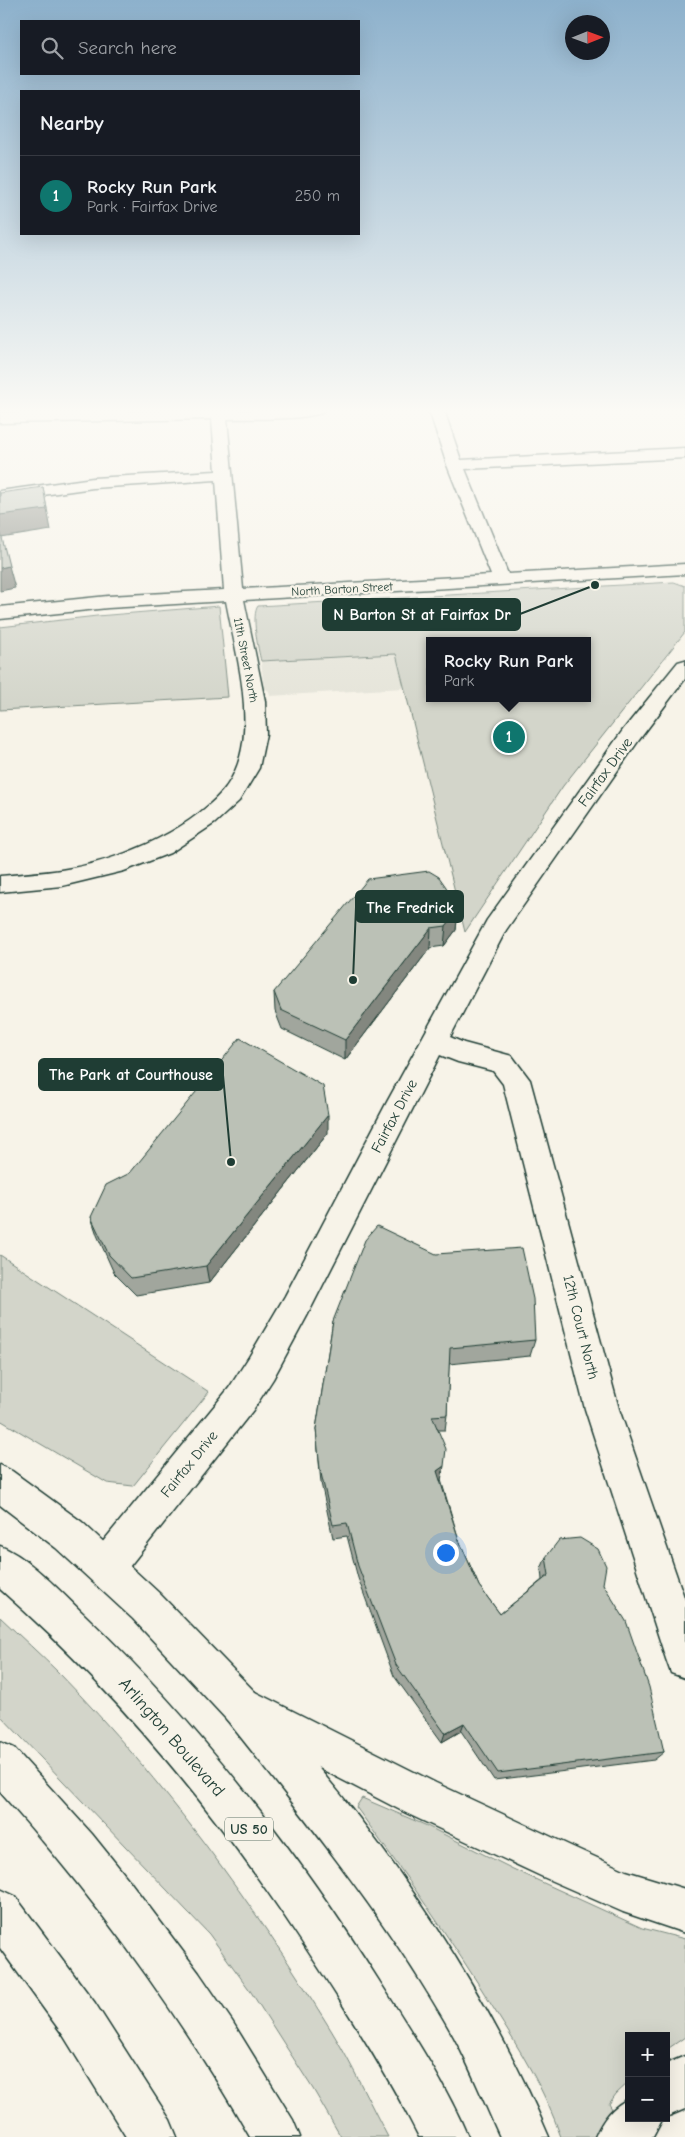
<!DOCTYPE html>
<html lang="en">
<head>
<meta charset="utf-8">
<style>
  :root { --surface:#171b24; --page:#20242c; --text:#f1f3f6; --muted:#9ea1a6; --line:#363941; --accent:#0f766e }
  body { margin:0; font-family:"Comic Neue",sans-serif; background:var(--page); color:var(--text) }
  .controls { position:absolute; right:15px; bottom:15px; display:grid; overflow:hidden; border-radius:0px; box-shadow:0 5px 20px #0002 }
  .controls button { width:45px; height:45px; display:grid; place-items:center; padding:0; border:0; border-bottom:1px solid var(--line); background:var(--surface); color:var(--text); font:25px sans-serif }
  .compass { position:absolute; left:565px; top:15px; width:45px; height:45px; border-radius:50%; background:var(--surface); box-shadow:0 5px 20px #0002; rotate:89deg }
  .you { position:absolute; left:445px; top:1552px; width:18px; height:18px; margin:-12px; border:4px solid #fff; border-radius:50%; background:#1a73e8; box-shadow:0 0 0 8px #1a73e833 }
  .badge { display:grid; place-items:center; width:32px; height:32px; border-radius:50%; background:var(--accent); color:#fff; font-size:16px; font-weight:700 }
  .pin { position:absolute; translate:-50% -50%; border:2px solid #fff; box-shadow:0 1px 5px #0006 }
  .popup { position:absolute; left:426px; top:637px; width:165px; height:65px; box-sizing:border-box; display:grid; place-content:center; border-radius:0px; background:var(--surface); filter:drop-shadow(0 1px 4px #0005); font-size:16px; white-space:nowrap; color:var(--muted) }
  .popup b { font-size:19px; color:var(--text) }
  .popup::after { content:''; position:absolute; left:50%; top:100%; margin-left:-10px; border:10px solid transparent; border-top-color:var(--surface) }
  .list { margin:0; padding:0; list-style:none }
  h2 { display:flex; justify-content:space-between; align-items:center; height:65px; margin:0; padding:0 20px; font-size:21px }
  h2 small { font-size:16px; font-weight:400; color:var(--muted) }
  .list li { display:grid; grid-template-columns:32px 1fr auto; gap:15px; align-items:center; box-sizing:border-box; height:80px; padding:0 20px; border-top:1px solid var(--line) }
  .list b { display:block; font-size:19px; white-space:nowrap }
  .list p { margin:0; font-size:16px; white-space:nowrap; color:var(--muted) }
  .list em { font-size:16px; font-style:normal; color:var(--muted) }
  .icon { flex:none; width:28px; height:28px; fill:none; stroke:currentColor; stroke-width:2; stroke-linecap:round; stroke-linejoin:round }
  .map { position:relative; flex:none; width:685px; height:2137px; overflow:hidden }
  .search { position:absolute; background:var(--surface); box-shadow:0 5px 20px #0002; left:20px; top:20px; width:340px; height:55px; display:flex; align-items:center; gap:12px; box-sizing:border-box; padding:0 18px; border-radius:0px; color:var(--muted); font-size:19px }
  .panel { position:absolute; background:var(--surface); box-shadow:0 5px 20px #0002; left:20px; top:90px; width:340px; height:145px; border-radius:0px }
  .map>svg:first-child { display:block }
  .built { fill:#e5e4d9 }
  .green { fill:#d3d5ca; stroke:#79897f; fill-rule:evenodd }
  .lines { fill:none; stroke-linecap:round; stroke-linejoin:round }
  .minor-casing { stroke:#1f3d34; stroke-width:3 }
  .major-casing { stroke:#1f3d34; stroke-width:3 }
  .highway-casing { stroke:#1f3d34; stroke-width:3 }
  .minor { fill:#f7f3e8; fill-rule:evenodd }
  .major { fill:#f7f3e8; fill-rule:evenodd }
  .highway { fill:#f7f3e8; fill-rule:evenodd }
  .wall { fill:#a1a69d; stroke:#1f3d34 }
  .shaded-wall { fill:#83877f; stroke:#1f3d34 }
  .building { fill:#bbc1b6; stroke:#1f3d34 }
  .labels { text-anchor:middle; stroke-width:4.5; stroke-linejoin:round; paint-order:stroke }
  .far-street-label { font-size:12px; fill:#1f3d34; stroke:#f7f3e8 }
  .shield { fill:#f7f3e8; stroke:#60746a; stroke-width:1 }
  .shield-label { font-size:14px; font-weight:bold; fill:#1f3d34 }
  .street-label { font-size:15px; fill:#1f3d34; stroke:#f7f3e8 }
  .near-street-label { font-size:18px; fill:#1f3d34; stroke:#f7f3e8 }
  .leader { fill:none; stroke:#1f3d34; stroke-width:2 }
  .callout-dot { fill:#1f3d34; stroke:#f7f3e8; stroke-width:2 }
  .callout { fill:#1f3d34; stroke:#1f3d34; stroke-width:2 }
  .callout-label { font-size:16px; text-anchor:middle; font-weight:bold; fill:#fff }
</style>
</head>
<body>
<div class="map">
<svg width="685" height="2137" viewBox="0 0 685 2137">
  <rect width="100%" height="100%" fill="#f7f3e8"/>
  <filter id="ink" filterUnits="userSpaceOnUse"><feTurbulence type="fractalNoise" baseFrequency=".02" numOctaves="2"/><feDisplacementMap in="SourceGraphic" scale="10" xChannelSelector="R" yChannelSelector="G"/><feConvolveMatrix kernelMatrix="1 2 1 2 8 2 1 2 1" color-interpolation-filters="sRGB"/></filter>
  <g filter="url(#ink)">
    <path class="built" d="M396 654 404 688 270 696 269 691 264 688 261 661Z"/>
    <path class="green" d="M674 582 685 586V632L563 786 465 932 396 654 261 661C258 649 251 615 258 606ZM430 641H588V698H430Z
      M219 606 228 697 0 710V627L97 616Z
      M0 1255 209 1392 133 1486 107 1483 0 1420Z
      M0 1617C20 1636 41 1655 60 1674 164 1781 253 1903 331 2030 352 2064 369 2102 388 2137H341L313 2089 251 1992 209 1934 0 1715Z
      M362 1798 425 1825 513 1869 642 1928 685 1939V2037L666 2050V2036H629V2082L616 2094 609 2104 629 2137H561C544 2088 521 2052 494 2009 451 1939 404 1873 356 1807Z"/>
    <g class="lines">
      <g class="minor-casing">
        <path id="minor" d="M185 410H324L322 413C292 421 258 418 227 419L243 589 491 575 447 465 429 410H444L461 460 685 448V458L465 469 508 574 685 564V574L244 600 265 701 266 734 259 768 239 801 215 823 170 853 124 871 62 886 0 892V876C20 874 41 873 61 870 115 862 185 834 222 792 236 776 243 753 244 732 247 688 234 644 226 601L108 608 0 619V607L108 596 224 590 216 480 93 488 0 501V491L93 478 216 471 212 419 0 423V413Z
          M685 660V679L639 740 506 930 450 1037 464 1043 512 1056 530 1080 619 1409 685 1600V1678L671 1673 666 1659 585 1409 503 1084 493 1071 458 1062 440 1055 307 1316 273 1379 253 1410 118 1581 105 1586 92 1581 87 1568 92 1555 229 1388 249 1357 285 1296 387 1102 487 920 623 730 678 662Z"/>
      </g>
      <g class="major-casing">
        <path id="major" d="M0 1465 12 1471 82 1522 159 1593 255 1692 436 1783 573 1847 626 1871 685 1889V1933L623 1912 543 1877 406 1813 227 1720 133 1619 56 1548 0 1505Z
          M0 1742 14 1748 92 1834 129 1880 199 1973 232 2021 293 2120 300 2137H250C179 2013 95 1898 0 1792Z
          M685 2056V2109L666 2117V2064Z
          M629 2099V2118H663L653 2137H595C602 2121 612 2106 629 2099Z"/>
      </g>
      <g class="highway-casing">
        <path id="highway" d="M0 1546C29 1557 62 1593 85 1615 200 1725 297 1851 381 1984 412 2033 445 2083 468 2137H419C390 2079 355 2023 319 1968 229 1828 125 1699 0 1589Z
          M241 1686 255 1692C289 1734 326 1775 359 1818 434 1916 501 2023 549 2137H500C485 2104 471 2069 454 2037 390 1923 308 1822 227 1720L221 1706 227 1692Z
          M0 1889 15 1896 95 2003 170 2120 177 2137H126L63 2035 0 1948Z"/>
      </g>
      <use href="#minor" class="minor"/>
      <use href="#major" class="major"/>
      <use href="#highway" class="highway"/>
    </g>
    <path class="wall" d="M458 910 456 930 444 946 430 948 345 1060 282 1029 275 1011 274 992Z
      M328 1133 209 1283 136 1295 114 1273 97 1235 91 1217Z
      M333 1321 535 1340 530 1356 449 1364 447 1415 445 1430H438L441 1480 459 1540 479 1586 500 1614 542 1580 541 1569 546 1557 603 1584 664 1752 654 1760 494 1780 461 1731 442 1742 394 1676 358 1578 347 1536 333 1538 321 1483 316 1429Z"/>
    <path class="shaded-wall" d="M43 487 51 530 1 538 0 532V515Z
      M9 566 15 588 0 591V568Z
      M458 910 456 930 444 946 446 926Z
      M431 928 430 948 345 1060V1040Z
      M328 1115V1133L209 1283 206 1266Z
      M444 1466 441 1480 435 1485 437 1471Z
      M464 1723 461 1731 442 1742 445 1733Z"/>
    <path class="building" d="M43 487 47 509 0 515V493Z
      M0 530 9 566 0 568Z
      M429 871 439 877 446 887 458 910 446 926 431 928 345 1040 281 1010 274 992 368 879Z
      M240 1038 323 1086 328 1115 206 1266 131 1278 109 1255 91 1217 106 1185 130 1173Z
      M377 1226 436 1254 522 1248 533 1299 535 1340 450 1348 447 1415 432 1416 446 1449 444 1466 437 1471 459 1540 479 1586 500 1614 549 1575 546 1557 559 1540 580 1538 598 1549 606 1566 603 1584 626 1621 649 1687 664 1752 498 1773 464 1723 445 1733 396 1665 358 1566 347 1523 333 1525 320 1469 316 1429 333 1321 365 1240Z"/>
  </g>
  <linearGradient id="sky" x2="0" y2="1"><stop stop-color="#8db1cc"/><stop offset="0.58" stop-color="#fbfaf5"/><stop offset="1" stop-color="#fbfaf5" stop-opacity="0"/></linearGradient>
  <rect width="685" height="709" fill="url(#sky)"/>
  <g class="labels">
    <g class="far-street-label">
      <text transform="translate(342 589) rotate(-3)" y="4">North Barton Street</text>
      <text transform="translate(246 660) rotate(79)" y="4">11th Street North</text>
    </g>
    <rect class="shield" x="225" y="1817.5" width="48" height="23" rx="4"/>
    <g class="shield-label">
      <text x="249" y="1834">US 50</text>
    </g>
    <g class="street-label">
      <text transform="translate(605 772) rotate(-54)" y="5">Fairfax Drive</text>
      <text transform="translate(394 1116) rotate(-62)" y="5">Fairfax Drive</text>
      <text transform="translate(581 1327) rotate(76)" y="5">12th Court North</text>
      <text transform="translate(189 1464) rotate(-51)" y="5">Fairfax Drive</text>
    </g>
    <g class="near-street-label">
      <text transform="translate(172 1737) rotate(49)" y="6">Arlington Boulevard</text>
    </g>
  </g>
  <path class="leader" d="M595 585L520 614M353 980L356 907M231 1162L223 1075"/>
  <g class="callout-dot">
    <circle cx="595" cy="585" r="5"/>
    <circle cx="353" cy="980" r="5"/>
    <circle cx="231" cy="1162" r="5"/>
  </g>
  <g class="callout">
    <rect x="323" y="599" width="197" height="31" rx="5"/>
    <rect x="356" y="891" width="107" height="31" rx="5"/>
    <rect x="39" y="1059" width="184" height="31" rx="5"/>
  </g>
  <g class="callout-label">
    <text x="422" y="620">N Barton St at Fairfax Dr</text>
    <text x="410" y="913">The Fredrick</text>
    <text x="131" y="1080">The Park at Courthouse</text>
  </g>
</svg>
<div class="controls">
<button>+</button>
<button>−</button>
</div>
<svg class="compass" viewBox="-18 -18 36 36"><path d="M0-13l5 13h-10z" fill="#e53935"/><path d="M0 13l5-13h-10z" fill="#9ea1a6"/></svg>
<div class="you"></div>
<div class="pin badge" style="left:509px;top:737px">1</div>
<div class="popup"><b>Rocky Run Park</b>Park</div>
<div class="search"><svg class="icon" aria-label="search" viewBox="0 0 24 24"><circle cx="10" cy="10" r="6"/><path d="M15 15l6 6"/></svg>Search here</div>
<section class="panel">
<h2>Nearby<small></small></h2>
<ul class="list">
<li><span class="badge">1</span><div><b>Rocky Run Park</b><p>Park · Fairfax Drive</p></div><em>250 m</em></li>
</ul>
</section>
</div>
</body>
</html>
